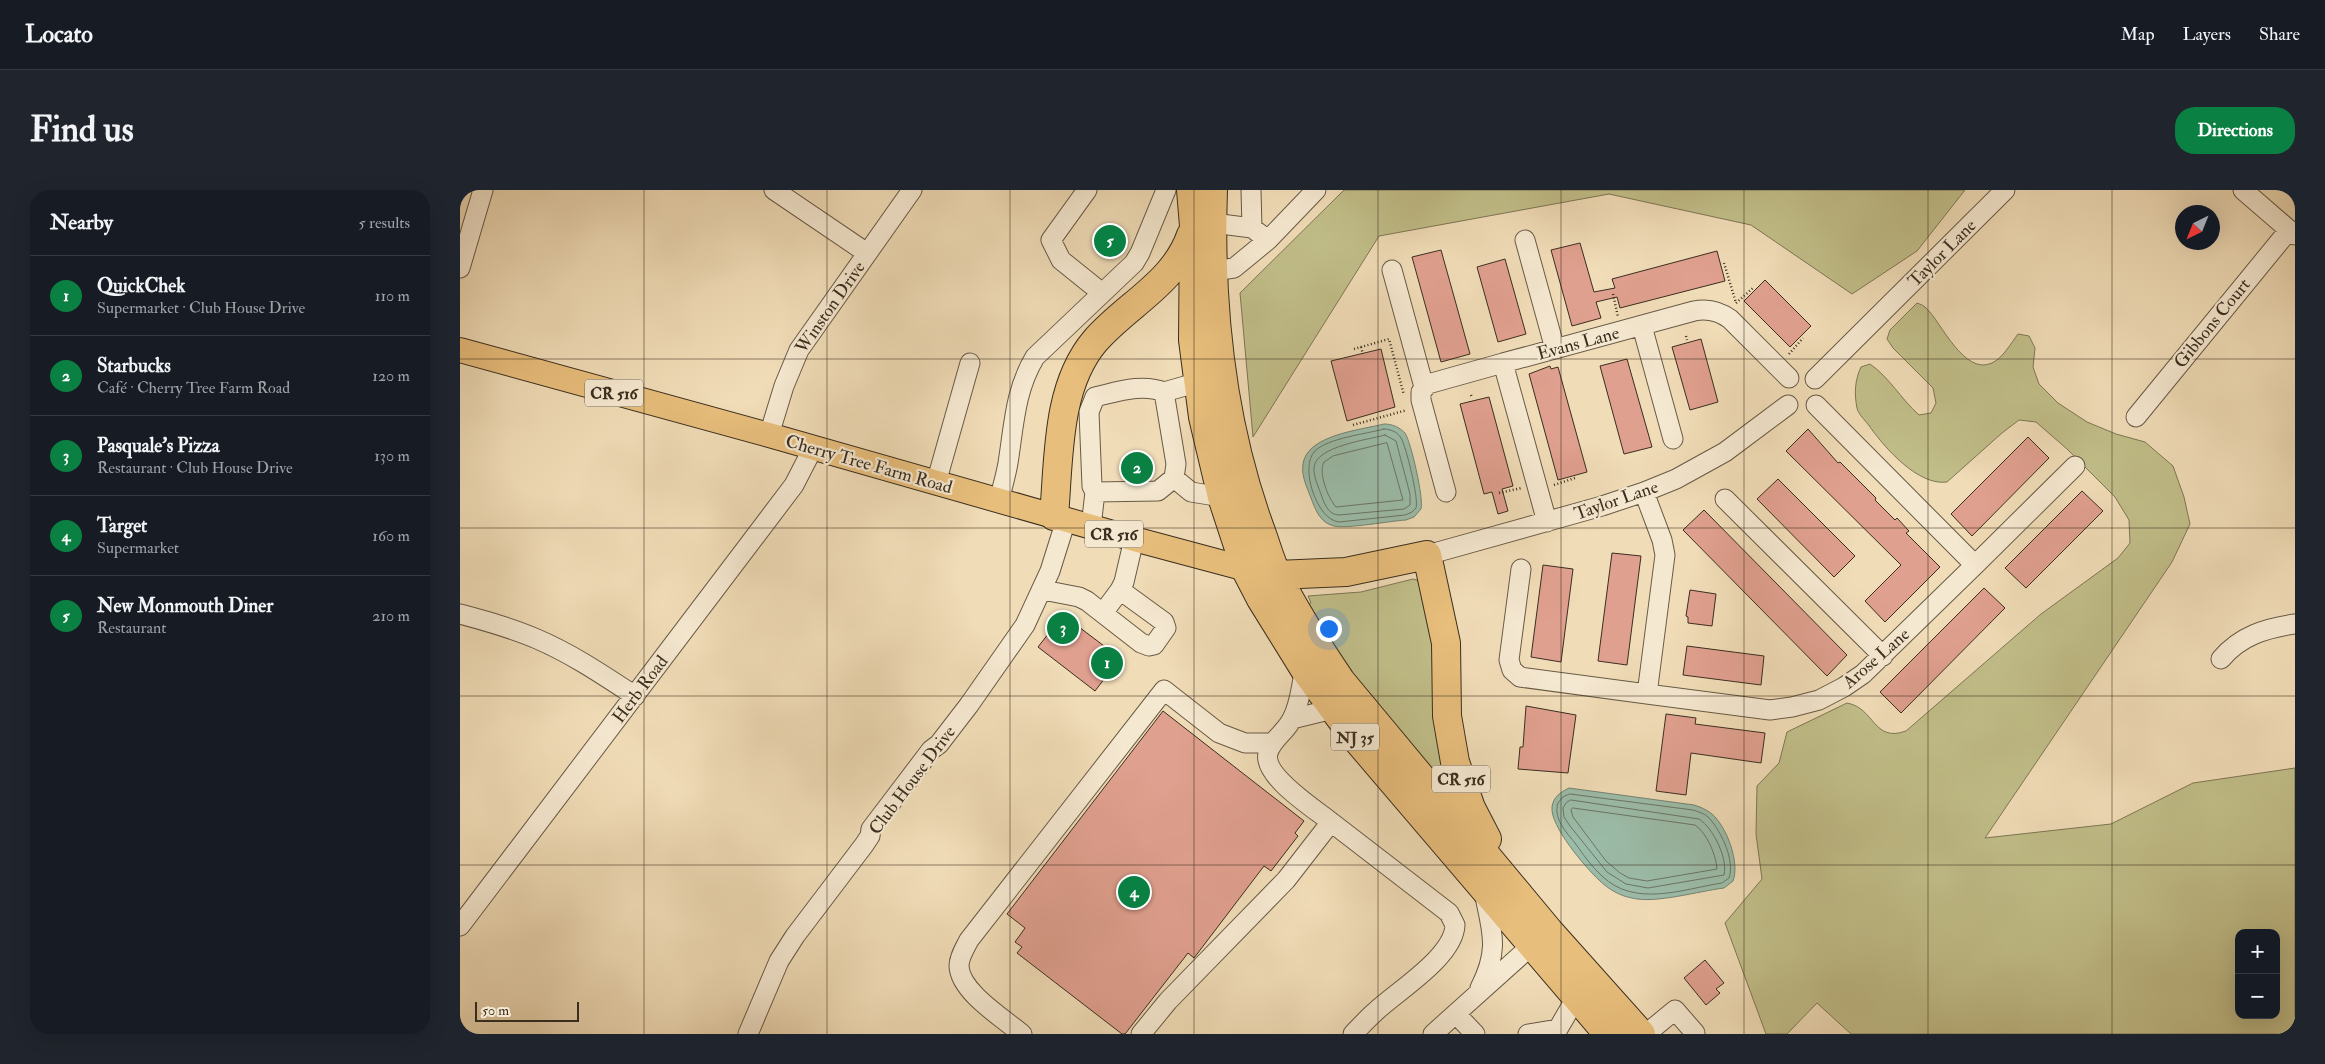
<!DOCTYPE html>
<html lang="en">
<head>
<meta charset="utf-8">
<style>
  :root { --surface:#171b24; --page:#20242c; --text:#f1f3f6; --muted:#9ea1a6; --line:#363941; --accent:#0b8043 }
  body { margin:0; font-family:"IM FELL Double Pica",serif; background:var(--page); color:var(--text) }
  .controls { position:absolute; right:15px; bottom:15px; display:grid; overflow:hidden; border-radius:10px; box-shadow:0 5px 20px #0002 }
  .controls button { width:45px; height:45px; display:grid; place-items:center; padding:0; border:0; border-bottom:1px solid var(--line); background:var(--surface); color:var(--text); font:25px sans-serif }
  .compass { position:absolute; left:1715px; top:15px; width:45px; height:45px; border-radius:50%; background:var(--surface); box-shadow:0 5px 20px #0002; rotate:223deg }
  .scale { position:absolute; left:15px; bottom:12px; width:104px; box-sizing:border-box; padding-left:5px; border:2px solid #3a2e1f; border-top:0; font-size:14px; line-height:18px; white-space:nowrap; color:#3a2e1f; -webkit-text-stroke:4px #f5e8d0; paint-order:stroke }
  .you { position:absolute; left:868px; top:438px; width:18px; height:18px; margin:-12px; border:4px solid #fff; border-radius:50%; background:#1a73e8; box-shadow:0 0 0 8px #1a73e833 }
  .badge { display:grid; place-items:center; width:32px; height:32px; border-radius:50%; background:var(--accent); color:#fff; font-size:16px; font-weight:700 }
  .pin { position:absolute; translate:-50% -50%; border:2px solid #fff; box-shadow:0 1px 5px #0006 }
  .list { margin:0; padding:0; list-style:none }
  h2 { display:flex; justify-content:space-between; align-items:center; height:65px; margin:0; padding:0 20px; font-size:21px }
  h2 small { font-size:16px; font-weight:400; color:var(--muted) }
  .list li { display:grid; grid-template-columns:32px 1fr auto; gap:15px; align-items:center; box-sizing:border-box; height:80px; padding:0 20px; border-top:1px solid var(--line) }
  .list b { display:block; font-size:19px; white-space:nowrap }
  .list p { margin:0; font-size:16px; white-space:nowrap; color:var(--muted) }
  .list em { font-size:16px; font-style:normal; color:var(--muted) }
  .map { position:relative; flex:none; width:1835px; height:844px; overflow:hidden; border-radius:20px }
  header { display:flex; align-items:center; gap:30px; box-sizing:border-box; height:70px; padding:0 25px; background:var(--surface); border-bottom:1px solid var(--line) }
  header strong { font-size:24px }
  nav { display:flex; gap:28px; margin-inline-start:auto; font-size:18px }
  .intro { display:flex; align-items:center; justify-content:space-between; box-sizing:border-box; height:120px; padding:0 30px }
  h1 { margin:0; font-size:35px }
  .button { padding:12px 22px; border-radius:20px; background:var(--accent); color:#fff; font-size:18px; font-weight:700 }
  main { display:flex; gap:30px; padding:0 30px }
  aside { flex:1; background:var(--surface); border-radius:20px; box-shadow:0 5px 20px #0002 }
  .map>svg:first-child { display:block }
  .green { fill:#c1be89; stroke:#7e7654; fill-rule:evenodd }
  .water { fill:#9bbca9; stroke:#748372 }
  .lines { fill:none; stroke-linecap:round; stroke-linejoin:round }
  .shore { stroke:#6a7564; stroke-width:1 }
  .building { fill:#e0a08f; stroke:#3a2e1f }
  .minor-casing { stroke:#685a45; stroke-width:21 }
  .major-casing { stroke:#3a2e1f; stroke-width:26 }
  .highway-casing { stroke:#3a2e1f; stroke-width:30 }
  .path { stroke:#3a2e1f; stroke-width:2.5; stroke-dasharray:1 2.5; stroke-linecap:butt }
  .minor { stroke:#f5e8d0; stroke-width:19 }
  .major { stroke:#e8be7c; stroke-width:24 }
  .highway { stroke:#e8be7c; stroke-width:28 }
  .grid { fill:none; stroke:#3a2e1f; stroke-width:1; stroke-opacity:0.55 }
  .labels { text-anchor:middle; stroke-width:4.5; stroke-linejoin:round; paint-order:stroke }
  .shield { fill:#f5e8d0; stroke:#726654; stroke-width:1 }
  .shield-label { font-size:16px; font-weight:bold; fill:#3a2e1f }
  .street-label { font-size:18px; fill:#3a2e1f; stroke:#f5e8d0 }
</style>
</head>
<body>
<header>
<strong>Locato</strong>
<nav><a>Map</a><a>Layers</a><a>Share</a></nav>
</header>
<div class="intro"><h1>Find us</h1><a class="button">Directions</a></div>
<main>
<aside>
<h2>Nearby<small>5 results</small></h2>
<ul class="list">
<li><span class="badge">1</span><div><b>QuickChek</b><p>Supermarket · Club House Drive</p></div><em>110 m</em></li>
<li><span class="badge">2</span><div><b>Starbucks</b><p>Café · Cherry Tree Farm Road</p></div><em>120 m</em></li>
<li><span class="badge">3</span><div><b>Pasquale's Pizza</b><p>Restaurant · Club House Drive</p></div><em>130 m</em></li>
<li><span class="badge">4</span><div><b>Target</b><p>Supermarket</p></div><em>160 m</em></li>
<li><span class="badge">5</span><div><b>New Monmouth Diner</b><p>Restaurant</p></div><em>210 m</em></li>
</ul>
</aside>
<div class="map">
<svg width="1835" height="844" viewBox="0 0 1835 844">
  <rect width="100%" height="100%" fill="#f0dcb7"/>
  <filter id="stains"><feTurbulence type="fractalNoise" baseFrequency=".004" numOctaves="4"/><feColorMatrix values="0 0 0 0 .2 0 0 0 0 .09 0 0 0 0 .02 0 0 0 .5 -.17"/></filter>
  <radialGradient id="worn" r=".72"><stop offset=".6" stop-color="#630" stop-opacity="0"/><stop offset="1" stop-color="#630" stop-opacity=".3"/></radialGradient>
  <path class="green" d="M884 0H1505L1457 61 1392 104 1291 35 1149 4 919 46 793 247 780 103Z
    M1457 113C1460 114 1465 116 1467 119 1481 132 1504 186 1532 173 1543 168 1551 153 1558 144L1569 146 1575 158 1573 177 1579 194 1598 213 1627 232 1656 244 1685 252 1713 276 1724 307 1730 334 1712 372 1525 648 1651 634 1733 593 1835 578V844H1391L1357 813 1327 844H1306L1265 733 1302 689 1296 644 1297 596 1319 573 1327 542 1387 513C1415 518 1413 553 1446 541L1581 424 1658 368 1670 353 1669 330 1655 307 1607 259 1576 232 1559 230 1542 243 1487 292C1458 296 1425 258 1410 237 1406 231 1398 224 1397 218 1394 203 1395 190 1401 177L1410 174C1429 187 1441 209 1459 225L1471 223 1476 213 1473 198 1433 158 1427 149 1430 140ZM1779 743H1816V825H1779Z
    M953 389 957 390 961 396 971 445 990 596 985 597 888 481 846 416 851 413 848 406 901 402Z"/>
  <path class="water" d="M924 234C932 234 939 237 945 243 951 252 964 309 961 319L954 327 946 330C929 331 888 339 874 336 860 333 855 319 851 308 847 297 841 286 843 274 847 245 900 240 924 234Z
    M1109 598 1234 615C1241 617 1247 620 1252 624 1267 637 1280 673 1273 691L1264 698C1239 701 1195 714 1172 708 1160 706 1148 699 1139 690 1125 677 1090 636 1092 617 1093 607 1101 602 1109 598Z"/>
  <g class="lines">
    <path class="shore" d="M924 239C930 239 938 242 941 248 946 256 959 309 956 318L952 322 945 325 879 332C857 330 839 277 855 261 868 248 906 244 924 239Z
      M925 245 936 251 950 304V315L944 319 879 325C869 325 865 315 862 307 859 298 853 286 854 277 857 256 907 250 925 245Z
      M927 253 943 310 876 317C868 308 858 283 864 272L873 266Z
      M1110 604 1233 620C1239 622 1246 624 1250 629 1262 643 1275 671 1269 688L1262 693C1223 699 1175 718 1142 686 1131 676 1123 664 1115 653 1106 642 1093 628 1098 613L1103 607Z
      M1111 610 1239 629C1253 638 1268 668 1264 685L1188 698 1166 694 1147 682 1110 636 1104 627 1103 618 1106 613Z
      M1113 618 1235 635C1247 643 1256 665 1257 679L1187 691 1169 688 1160 683 1146 671 1113 627 1111 620Z"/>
  </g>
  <path class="building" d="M1120 53 1134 102 1155 98 1152 89 1257 61 1265 91 1160 118 1157 107 1136 112 1141 128 1112 136 1091 60Z
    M981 60 1010 164 981 172 952 67Z
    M1045 69 1066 144 1038 152 1017 77Z
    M1305 90 1351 136 1330 157 1284 111Z
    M1241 149 1258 212 1230 220 1212 157Z
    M921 159 935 217 887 231 871 171Z
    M1167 169 1192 257 1164 264 1140 176Z
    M1090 176 1091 179 1098 177 1127 282 1098 290 1069 184Z
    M1029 207 1053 296 1042 299 1048 321 1038 324 1032 302 1024 304 1000 214Z
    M1348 239 1378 273 1380 272 1416 308 1415 310 1435 330 1437 328 1449 341 1446 343 1480 377 1425 432 1405 411 1441 375 1326 261Z
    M1568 247 1589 268 1512 346 1491 324Z
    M1318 289 1395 366 1374 387 1297 309Z
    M1622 301 1643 321 1566 398 1545 378Z
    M1244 320 1387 465 1367 486 1223 340Z
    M1152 363 1181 366 1167 475 1138 471Z
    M1083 375 1113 379 1101 472 1071 467Z
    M1524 398 1545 418 1441 523 1420 502Z
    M1230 400 1256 404 1252 436 1228 433V427L1226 426Z
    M603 425 660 468 635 501 578 457Z
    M1227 456 1304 466 1301 495 1223 485Z
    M1066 516 1116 525 1108 583 1058 579 1060 557H1063Z
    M703 521 844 631 835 643 838 646 811 681 804 676 734 768 728 763 665 844H662L557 763 562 757 555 752 565 738 547 724Z
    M1206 524 1236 528 1235 534 1305 543 1301 573 1231 563 1226 605 1196 601Z
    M1245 770 1264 793 1256 799 1260 803 1246 815 1224 788Z"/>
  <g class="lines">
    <g class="minor-casing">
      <path id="minor" d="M314 0 407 63
        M627 0 591 50 601 70 642 103
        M791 0 792 38
        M1783 0 1835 45
        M753 33 792 38 808 50 856 0
        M1065 50 1095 159
        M0 78 23 0
        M932 80 964 197
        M754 81 774 78 808 50
        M1182 136 1213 249
        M1355 189 1545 0
        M704 202 739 192
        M1676 227 1829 40
        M309 245 324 196 339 160 452 0
        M714 288 731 302 762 307
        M476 293 510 173
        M986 302 961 210V202L968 194 1043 173
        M1184 302 1202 350 1205 365 1187 504 1310 520 1332 517 1359 510 1384 497 1403 484 1515 375 1356 215
        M1265 309 1423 466
        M539 311C542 298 546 285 548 273 554 235 555 200 575 167L674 73 680 63 706 0
        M1087 332 1043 173 1234 121C1248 118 1259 121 1270 129L1329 188
        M631 337 635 302 632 296 629 222 635 207C657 202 682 193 704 202L716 274 714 288 698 301 635 302
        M967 365 1142 316 1184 302 1216 289 1265 262 1328 215
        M1515 375 1615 276
        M1061 379 1049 470 1052 480 1060 487 1187 504
        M583 400 619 407 627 411 681 453 689 456 694 455 706 438 704 432 660 400 643 423
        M660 400 664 392 674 349
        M0 424C26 431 52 438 77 449 112 464 143 485 175 506
        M1761 469C1780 446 1806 438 1835 434
        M832 529 873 519
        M871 632 989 723 995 735C994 767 937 801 915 822 907 829 900 837 893 844
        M0 736 334 295 353 258
        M1020 798C1040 759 1032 742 1024 702
        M996 824 1015 844
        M288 844 319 771 335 746 404 655 410 646 411 639 471 560 479 554 509 515 565 435 590 381 606 330
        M562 844C543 828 500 802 499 776 499 767 505 758 509 750L704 500 759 543 785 553H812
        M681 844 708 811 826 690 871 632C855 619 802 586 808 563 812 549 826 542 832 529 840 515 841 495 845 480
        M973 844 1080 748
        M1068 844 1098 839 1116 808
        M1186 844 1215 820 1235 843"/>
    </g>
    <g class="major-casing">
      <path id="major" d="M0 160 309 245 674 349 801 383"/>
    </g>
    <g class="highway-casing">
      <path id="highway" d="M731 0 734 36 733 150 743 227 762 307 786 380 801 409 845 480 892 544 1148 844
        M753 0C749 117 761 234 802 344 807 358 811 373 818 387 836 423 858 457 881 491L1089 741 1181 844
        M594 326C599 269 596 197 635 151 667 114 714 94 731 45
        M817 385 886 382 967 365 986 453 987 526 995 572 1011 618 1027 649"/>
    </g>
    <path class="path" d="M1264 73 1276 113
      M1153 104 1158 127
      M1276 113 1293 98
      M1226 146 1227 150
      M901 157 903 164
      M894 159 929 149 944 205
      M1329 164 1343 148
      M1011 205 1012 207
      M893 235 947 220
      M1094 295 1115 288
      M1039 303 1062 298"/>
    <use href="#minor" class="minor"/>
    <use href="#major" class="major"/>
    <use href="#highway" class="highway"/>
  </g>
  <path class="grid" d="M184 0V844M367 0V844M550 0V844M734 0V844M918 0V844M1101 0V844M1284 0V844M1468 0V844M1652 0V844M0 169H1835M0 338H1835M0 506H1835M0 675H1835"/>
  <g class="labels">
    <g class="shield">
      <rect x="125" y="189.5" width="58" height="27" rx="4"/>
      <rect x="625" y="330.5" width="58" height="27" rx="4"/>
      <rect x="871" y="533.5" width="48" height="27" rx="4"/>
      <rect x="972" y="575.5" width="58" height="27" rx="4"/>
    </g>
    <g class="shield-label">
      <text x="154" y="209">CR 516</text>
      <text x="654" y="350">CR 516</text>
      <text x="895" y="553">NJ 35</text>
      <text x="1001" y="595">CR 516</text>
    </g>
    <g class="street-label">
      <text transform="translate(1482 63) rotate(-45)" y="6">Taylor Lane</text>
      <text transform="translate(370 117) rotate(-55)" y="6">Winston Drive</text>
      <text transform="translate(1752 133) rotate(-51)" y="6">Gibbons Court</text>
      <text transform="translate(1118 153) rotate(-15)" y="6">Evans Lane</text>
      <text transform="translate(409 274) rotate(16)" y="6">Cherry Tree Farm Road</text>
      <text transform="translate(1156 310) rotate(-19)" y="6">Taylor Lane</text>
      <text transform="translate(1416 468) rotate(-41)" y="6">Arose Lane</text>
      <text transform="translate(180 499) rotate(-53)" y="6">Herb Road</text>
      <text transform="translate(452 590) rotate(-53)" y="6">Club House Drive</text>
    </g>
  </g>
  <rect width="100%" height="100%" filter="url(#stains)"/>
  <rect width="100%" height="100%" fill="url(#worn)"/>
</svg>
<div class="controls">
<button>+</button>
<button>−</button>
</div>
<svg class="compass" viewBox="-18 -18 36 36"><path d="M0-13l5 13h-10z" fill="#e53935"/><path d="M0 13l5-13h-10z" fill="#9ea1a6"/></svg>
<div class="scale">50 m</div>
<div class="you"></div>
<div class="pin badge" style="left:647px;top:473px">1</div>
<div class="pin badge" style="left:677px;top:278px">2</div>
<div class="pin badge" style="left:603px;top:438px">3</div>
<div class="pin badge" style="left:674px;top:702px">4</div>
<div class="pin badge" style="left:650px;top:51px">5</div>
</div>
</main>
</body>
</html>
